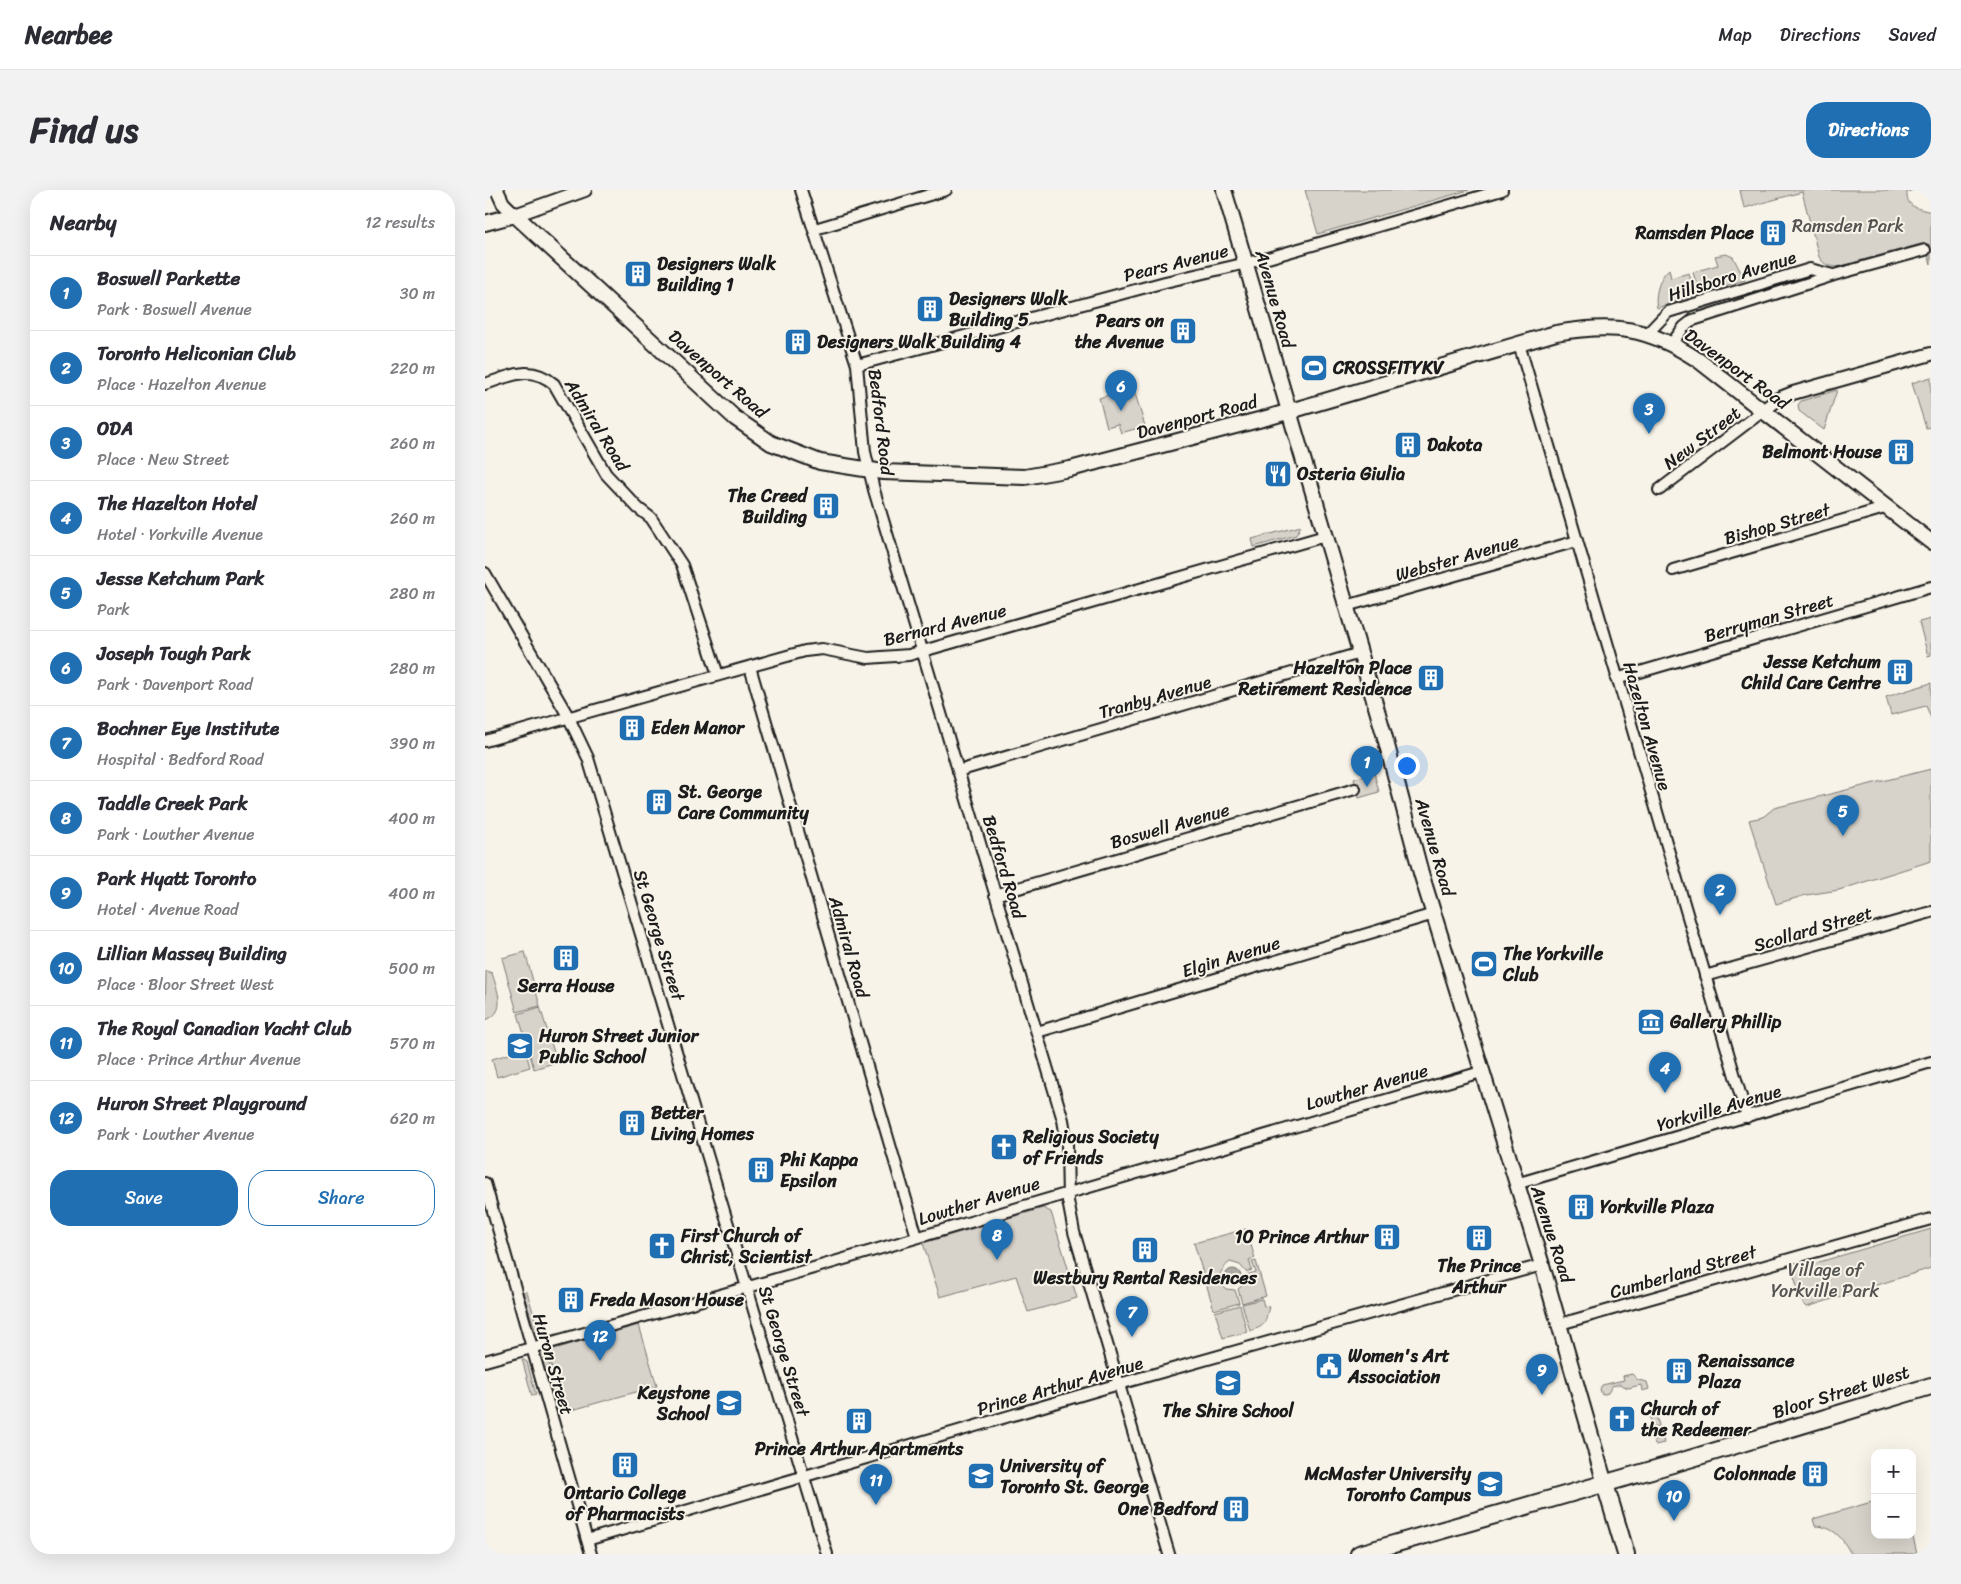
<!DOCTYPE html>
<html lang="en">
<head>
<meta charset="utf-8">
<style>
  :root { --surface:#fff; --page:#f2f2f3; --text:#2b2b33; --muted:#7c7c81; --line:#e1e1e2; --accent:#1f6fb2 }
  body { margin:0; font-family:Sriracha,sans-serif; background:var(--page); color:var(--text) }
  .controls { position:absolute; right:15px; bottom:15px; display:grid; overflow:hidden; border-radius:10px; box-shadow:0 5px 20px #0002 }
  .controls button { width:45px; height:45px; display:grid; place-items:center; padding:0; border:0; border-bottom:1px solid var(--line); background:var(--surface); color:var(--text); font:25px sans-serif }
  .you { position:absolute; left:921px; top:575px; width:18px; height:18px; margin:-12px; border:4px solid #fff; border-radius:50%; background:#1a73e8; box-shadow:0 0 0 8px #1a73e833 }
  .badge { display:grid; place-items:center; width:32px; height:32px; border-radius:50%; background:var(--accent); color:#fff; font-size:16px; font-weight:700 }
  .pin { position:absolute; translate:-50% -41px; filter:drop-shadow(0 1px 2px #0008) }
  .pin::after { content:''; position:absolute; top:26px; width:18px; height:15px; background:inherit; clip-path:polygon(0 0,100% 0,50% 100%) }
  .list { margin:0; padding:0; list-style:none }
  h2 { display:flex; justify-content:space-between; align-items:center; height:65px; margin:0; padding:0 20px; font-size:21px }
  h2 small { font-size:16px; font-weight:400; color:var(--muted) }
  .list li { display:grid; grid-template-columns:32px 1fr auto; gap:15px; align-items:center; box-sizing:border-box; height:75px; padding:0 20px; border-top:1px solid var(--line) }
  .list b { display:block; font-size:19px; white-space:nowrap }
  .list p { margin:0; font-size:16px; white-space:nowrap; color:var(--muted) }
  .list em { font-size:16px; font-style:normal; color:var(--muted) }
  .actions { display:flex; gap:10px; padding:15px 20px }
  .actions a { flex:1; padding:11px 0; border:1px solid var(--accent); border-radius:20px; text-align:center; font-size:18px; color:var(--accent) }
  .actions .main { background:var(--accent); color:#fff }
  .map { position:relative; flex:none; width:1446px; height:1364px; overflow:hidden; border-radius:20px }
  header { display:flex; align-items:center; gap:30px; box-sizing:border-box; height:70px; padding:0 25px; background:var(--surface); border-bottom:1px solid var(--line) }
  header strong { font-size:24px }
  nav { display:flex; gap:28px; margin-inline-start:auto; font-size:18px }
  .intro { display:flex; align-items:center; justify-content:space-between; box-sizing:border-box; height:120px; padding:0 30px }
  h1 { margin:0; font-size:35px }
  .button { padding:12px 22px; border-radius:20px; background:var(--accent); color:#fff; font-size:18px; font-weight:700 }
  main { display:flex; gap:30px; padding:0 30px }
  aside { flex:1; background:var(--surface); border-radius:20px; box-shadow:0 5px 20px #0002 }
  .map>svg:first-child { display:block }
  .green { fill:#d7d3cb; stroke:#7a7874 }
  .water { fill:#aca9a2; stroke:#72716c }
  .lines { fill:none; stroke-linecap:round; stroke-linejoin:round }
  .minor-casing { stroke:#1c1c1c; stroke-width:14 }
  .tertiary-casing { stroke:#1c1c1c; stroke-width:16 }
  .secondary-casing { stroke:#1c1c1c; stroke-width:18 }
  .primary-casing { stroke:#1c1c1c; stroke-width:20 }
  .minor { stroke:#f7f3e8; stroke-width:10 }
  .tertiary { stroke:#f7f3e8; stroke-width:12 }
  .secondary { stroke:#f7f3e8; stroke-width:14 }
  .primary { stroke:#f7f3e8; stroke-width:16 }
  .labels { text-anchor:middle; stroke-width:4; stroke-linejoin:round; paint-order:stroke }
  .park-label { font-size:18px; fill:#545351; stroke:#f7f3e8 }
  .poi-label { font-size:18px; font-weight:bold; fill:#1c1c1c; stroke:#f7f3e8; text-anchor:start }
  .street-label { font-size:18px; fill:#1c1c1c; stroke:#f7f3e8 }
</style>
</head>
<body>
<header>
<strong>Nearbee</strong>
<nav><a>Map</a><a>Directions</a><a>Saved</a></nav>
</header>
<div class="intro"><h1>Find us</h1><a class="button">Directions</a></div>
<main>
<aside>
<h2>Nearby<small>12 results</small></h2>
<ul class="list">
<li><span class="badge">1</span><div><b>Boswell Parkette</b><p>Park · Boswell Avenue</p></div><em>30 m</em></li>
<li><span class="badge">2</span><div><b>Toronto Heliconian Club</b><p>Place · Hazelton Avenue</p></div><em>220 m</em></li>
<li><span class="badge">3</span><div><b>ODA</b><p>Place · New Street</p></div><em>260 m</em></li>
<li><span class="badge">4</span><div><b>The Hazelton Hotel</b><p>Hotel · Yorkville Avenue</p></div><em>260 m</em></li>
<li><span class="badge">5</span><div><b>Jesse Ketchum Park</b><p>Park</p></div><em>280 m</em></li>
<li><span class="badge">6</span><div><b>Joseph Tough Park</b><p>Park · Davenport Road</p></div><em>280 m</em></li>
<li><span class="badge">7</span><div><b>Bochner Eye Institute</b><p>Hospital · Bedford Road</p></div><em>390 m</em></li>
<li><span class="badge">8</span><div><b>Taddle Creek Park</b><p>Park · Lowther Avenue</p></div><em>400 m</em></li>
<li><span class="badge">9</span><div><b>Park Hyatt Toronto</b><p>Hotel · Avenue Road</p></div><em>400 m</em></li>
<li><span class="badge">10</span><div><b>Lillian Massey Building</b><p>Place · Bloor Street West</p></div><em>500 m</em></li>
<li><span class="badge">11</span><div><b>The Royal Canadian Yacht Club</b><p>Place · Prince Arthur Avenue</p></div><em>570 m</em></li>
<li><span class="badge">12</span><div><b>Huron Street Playground</b><p>Park · Lowther Avenue</p></div><em>620 m</em></li>
</ul>
<div class="actions"><a class="main">Save</a><a>Share</a></div>
</aside>
<div class="map">
<svg width="1446" height="1364" viewBox="0 0 1446 1364">
  <rect width="100%" height="100%" fill="#f7f3e8"/>
  <filter id="ink" filterUnits="userSpaceOnUse"><feTurbulence type="fractalNoise" baseFrequency=".02" numOctaves="2"/><feDisplacementMap in="SourceGraphic" scale="10" xChannelSelector="R" yChannelSelector="G"/><feConvolveMatrix kernelMatrix="1 2 1 2 8 2 1 2 1" color-interpolation-filters="sRGB"/></filter>
  <g filter="url(#ink)">
    <path class="green" d="M820 0H984L833 44Z
      M1255 0H1428L1422 2C1421 18 1433 18 1446 22V74L1440 56 1436 54 1352 77C1343 76 1339 75 1334 67L1317 2 1259 18Z
      M1241 64 1248 67 1260 90 1214 104 1208 82 1233 75 1230 66Z
      M1184 79 1186 88 1204 83 1210 105 1172 118C1169 106 1174 87 1184 79Z
      M645 187 660 236 636 243 633 234 622 237 614 208 630 203 638 188Z
      M1446 187V237L1441 238 1427 193Z
      M1352 200 1339 240 1314 221 1313 215 1316 211Z
      M816 336 811 345 769 357 767 349Z
      M1446 429V465L1443 466 1434 432Z
      M1446 493V528L1441 516 1406 525 1401 507Z
      M1446 579V671L1354 700 1321 705 1291 714 1264 630 1278 627 1289 618Z
      M889 583 894 602 874 608 869 589Z
      M40 762 55 816 32 822 17 768Z
      M1 781 7 783C12 800 23 823 0 830Z
      M55 817 72 872 49 879 33 824Z
      M38 852 45 877 12 887 7 869 34 861 32 854Z
      M558 1018 566 1022 592 1108 543 1122 531 1086 455 1107 438 1053Z
      M761 1039 770 1068 764 1070 767 1080 761 1082 755 1075 745 1072C736 1079 729 1089 741 1099L750 1100 754 1113 729 1120 709 1053Z
      M1446 1039V1078L1322 1117 1317 1112 1307 1080Z
      M771 1071 781 1106 757 1113 753 1099 760 1093 761 1085 771 1082 767 1072Z
      M38 1102H42L54 1142 51 1143Z
      M777 1109 779 1116 784 1117C779 1133 783 1135 765 1141L757 1114Z
      M755 1115 762 1142 738 1148 730 1122Z
      M154 1135 172 1196 80 1222 62 1161Z
      M61 1164 78 1224 73 1225 56 1165Z
      M37 1169 42 1172 51 1205 47 1206Z
      M1147 1184 1153 1190 1162 1192 1164 1199 1157 1201 1156 1195 1143 1198 1135 1194 1127 1196 1123 1203 1117 1205 1115 1199 1117 1195 1139 1190 1138 1186Z
      M1171 1225 1179 1253 1170 1255 1167 1245 1170 1250 1176 1248 1173 1237 1168 1238 1165 1227Z
      M1390 1311V1345H1427V1343L1432 1364H1366C1357 1348 1350 1337 1330 1336L1328 1329Z"/>
    <path class="water" d="M740 1087a8 8 0 1 1 16 0a8 8 0 1 1-16 0Z"/>
    <g class="lines">
      <g class="minor-casing">
        <path id="minor" d="M316 0 372 175 380 262 389 300 578 930 582 954 583 1011 589 1042 684 1364
          M330 39 461 0
          M1162 144 1183 122 1325 79 1348 85
          M1187 153 1199 137 1208 130 1349 85 1440 60
          M1034 154 1262 927
          M372 175 680 92 783 68 1017 0
          M0 194C26 186 45 174 69 194L121 284 153 318 166 328 197 375 233 485
          M1174 300 1278 221
          M1188 380 1403 317
          M0 383 83 526 103 568 342 1364
          M861 416 1092 351
          M265 477 432 1047
          M1131 489 1446 397
          M0 551 320 461 337 459 383 468 424 465 840 346
          M473 581 875 463
          M510 705 870 599
          M1220 786 1446 722
          M552 842 949 724
          M0 993 106 1364
          M1031 994 1446 872
          M1075 1134 1446 1029
          M0 1171 274 1094 996 882
          M102 1350 620 1198 1057 1075"/>
      </g>
      <g class="tertiary-casing">
        <path id="tertiary" d="M12 0 18 13 30 25 100 0
          M1278 221 1293 209 1308 203 1446 164"/>
      </g>
      <g class="secondary-casing">
        <path id="secondary" d="M739 0 899 544 936 683 1057 1075 1120 1294
          M0 33 30 25 250 228 286 253 335 272 398 282 540 287 585 279 785 227 1071 143C1129 133 1163 137 1213 170L1446 352"/>
      </g>
      <g class="primary-casing">
        <path id="primary" d="M1120 1294 1141 1364
          M874 1364 1191 1273 1446 1196"/>
      </g>
      <use href="#minor" class="minor"/>
      <use href="#tertiary" class="tertiary"/>
      <use href="#secondary" class="secondary"/>
      <use href="#primary" class="primary"/>
    </g>
  </g>
  <defs>
    <g id="building-square" transform="scale(1.4375)"><rect x="-9" y="-9" width="18" height="18" rx="4" fill="#1f6fb2" stroke="#f7f3e8"/><path d="M-4-6H4V6H1V3H-1V6H-4ZM-2.5-4.3h1.7v1.8h-1.7ZM.8-4.3h1.7v1.8H.8ZM-2.5-1h1.7V.8h-1.7ZM.8-1h1.7V.8H.8Z" fill="#fff"/></g>
    <g id="stadium-square" transform="scale(1.4375)"><rect x="-9" y="-9" width="18" height="18" rx="4" fill="#1f6fb2" stroke="#f7f3e8"/><path d="M0-5a6.5 5 0 1 0 0 10a6.5 5 0 1 0 0-10ZM-3.5-1.8h7v3.6h-7Z" fill="#fff"/></g>
    <g id="restaurant-square" transform="scale(1.4375)"><rect x="-9" y="-9" width="18" height="18" rx="4" fill="#1f6fb2" stroke="#f7f3e8"/><path d="M-5-6h1v4h1v-4h1v4h1v-4h1v5L-1.5 .5V6h-2V.5L-5-1ZM5-6V6H3V1.5H1.5Q1.5-4 5-6Z" fill="#fff"/></g>
    <g id="museum-square" transform="scale(1.4375)"><rect x="-9" y="-9" width="18" height="18" rx="4" fill="#1f6fb2" stroke="#f7f3e8"/><path d="M0-6L6-3V-2H-6V-3ZM-5-1h2V3h-2ZM-1-1h2V3h-2ZM3-1h2V3H3ZM-6 4H6V6H-6Z" fill="#fff"/></g>
    <g id="school-square" transform="scale(1.4375)"><rect x="-9" y="-9" width="18" height="18" rx="4" fill="#1f6fb2" stroke="#f7f3e8"/><path d="M0-5L7-2L0 1L-7-2ZM-4 1L0 2.5L4 1V4Q0 6-4 4Z" fill="#fff"/></g>
    <g id="church-square" transform="scale(1.4375)"><rect x="-9" y="-9" width="18" height="18" rx="4" fill="#1f6fb2" stroke="#f7f3e8"/><path d="M-1.2-6h2.4v3.5h3.3v2.4h-3.3V6h-2.4V-.1h-3.3v-2.4h3.3Z" fill="#fff"/></g>
    <g id="civic-square" transform="scale(1.4375)"><rect x="-9" y="-9" width="18" height="18" rx="4" fill="#1f6fb2" stroke="#f7f3e8"/><path d="M-.6-6.5H3V-4.5H.6V-3L4-1V1h2V6H-6V1h2V-1L-.6-3ZM-1.2 2.5V6h2.4V2.5Z" fill="#fff"/></g>
    <g id="university-square" transform="scale(1.4375)"><rect x="-9" y="-9" width="18" height="18" rx="4" fill="#1f6fb2" stroke="#f7f3e8"/><path d="M0-5L7-2L0 1L-7-2ZM-4 1L0 2.5L4 1V4Q0 6-4 4Z" fill="#fff"/></g>
  </defs>
  <g fill-rule="evenodd">
    <use href="#building-square" x="1288" y="43"/>
    <use href="#building-square" x="153" y="84"/>
    <use href="#building-square" x="445" y="119"/>
    <use href="#building-square" x="698" y="141"/>
    <use href="#building-square" x="313" y="152"/>
    <use href="#stadium-square" x="829" y="178"/>
    <use href="#building-square" x="923" y="255"/>
    <use href="#building-square" x="1416" y="262"/>
    <use href="#restaurant-square" x="793" y="284"/>
    <use href="#building-square" x="341" y="316"/>
    <use href="#building-square" x="1415" y="482"/>
    <use href="#building-square" x="946" y="488"/>
    <use href="#building-square" x="147" y="538"/>
    <use href="#building-square" x="174" y="612"/>
    <use href="#building-square" x="81" y="768"/>
    <use href="#stadium-square" x="999" y="774"/>
    <use href="#museum-square" x="1166" y="832"/>
    <use href="#school-square" x="35" y="856"/>
    <use href="#building-square" x="147" y="933"/>
    <use href="#church-square" x="519" y="957"/>
    <use href="#building-square" x="276" y="980"/>
    <use href="#building-square" x="1096" y="1017"/>
    <use href="#building-square" x="902" y="1047"/>
    <use href="#building-square" x="994" y="1048"/>
    <use href="#church-square" x="177" y="1056"/>
    <use href="#building-square" x="660" y="1060"/>
    <use href="#building-square" x="86" y="1110"/>
    <use href="#civic-square" x="844" y="1176"/>
    <use href="#building-square" x="1194" y="1181"/>
    <use href="#school-square" x="743" y="1193"/>
    <use href="#school-square" x="244" y="1213"/>
    <use href="#church-square" x="1137" y="1229"/>
    <use href="#building-square" x="374" y="1231"/>
    <use href="#building-square" x="140" y="1275"/>
    <use href="#building-square" x="1330" y="1284"/>
    <use href="#university-square" x="496" y="1286"/>
    <use href="#university-square" x="1005" y="1294"/>
    <use href="#building-square" x="751" y="1319"/>
  </g>
  <g class="labels">
    <g class="park-label">
      <text x="1363" y="42">Ramsden Park</text>
      <text x="1340" y="1086">Village of<tspan x="1340" dy="21">Yorkville Park</tspan></text>
    </g>
    <g class="poi-label">
      <text x="1269" y="49" text-anchor="end">Ramsden Place</text>
      <text x="172" y="80">Designers Walk<tspan x="172" dy="21">Building 1</tspan></text>
      <text x="464" y="115">Designers Walk<tspan x="464" dy="21">Building 5</tspan></text>
      <text x="679" y="137" text-anchor="end">Pears on<tspan x="679" dy="21">the Avenue</tspan></text>
      <text x="332" y="158">Designers Walk Building 4</text>
      <text x="848" y="184">CROSSFITYKV</text>
      <text x="942" y="261">Dakota</text>
      <text x="1397" y="268" text-anchor="end">Belmont House</text>
      <text x="812" y="290">Osteria Giulia</text>
      <text x="322" y="312" text-anchor="end">The Creed<tspan x="322" dy="21">Building</tspan></text>
      <text x="1396" y="478" text-anchor="end">Jesse Ketchum<tspan x="1396" dy="21">Child Care Centre</tspan></text>
      <text x="927" y="484" text-anchor="end">Hazelton Place<tspan x="927" dy="21">Retirement Residence</tspan></text>
      <text x="166" y="544">Eden Manor</text>
      <text x="193" y="608">St. George<tspan x="193" dy="21">Care Community</tspan></text>
      <text x="1018" y="770">The Yorkville<tspan x="1018" dy="21">Club</tspan></text>
      <text x="81" y="802" text-anchor="middle">Serra House</text>
      <text x="1185" y="838">Gallery Phillip</text>
      <text x="54" y="852">Huron Street Junior<tspan x="54" dy="21">Public School</tspan></text>
      <text x="166" y="929">Better<tspan x="166" dy="21">Living Homes</tspan></text>
      <text x="538" y="953">Religious Society<tspan x="538" dy="21">of Friends</tspan></text>
      <text x="295" y="976">Phi Kappa<tspan x="295" dy="21">Epsilon</tspan></text>
      <text x="1115" y="1023">Yorkville Plaza</text>
      <text x="196" y="1052">First Church of<tspan x="196" dy="21">Christ, Scientist</tspan></text>
      <text x="883" y="1053" text-anchor="end">10 Prince Arthur</text>
      <text x="994" y="1082" text-anchor="middle">The Prince<tspan x="994" dy="21">Arthur</tspan></text>
      <text x="660" y="1094" text-anchor="middle">Westbury Rental Residences</text>
      <text x="105" y="1116">Freda Mason House</text>
      <text x="863" y="1172">Women's Art<tspan x="863" dy="21">Association</tspan></text>
      <text x="1213" y="1177">Renaissance<tspan x="1213" dy="21">Plaza</tspan></text>
      <text x="225" y="1209" text-anchor="end">Keystone<tspan x="225" dy="21">School</tspan></text>
      <text x="1156" y="1225">Church of<tspan x="1156" dy="21">the Redeemer</tspan></text>
      <text x="743" y="1227" text-anchor="middle">The Shire School</text>
      <text x="374" y="1265" text-anchor="middle">Prince Arthur Apartments</text>
      <text x="515" y="1282">University of<tspan x="515" dy="21">Toronto St. George</tspan></text>
      <text x="986" y="1290" text-anchor="end">McMaster University<tspan x="986" dy="21">Toronto Campus</tspan></text>
      <text x="1311" y="1290" text-anchor="end">Colonnade</text>
      <text x="140" y="1309" text-anchor="middle">Ontario College<tspan x="140" dy="21">of Pharmacists</tspan></text>
      <text x="732" y="1325" text-anchor="end">One Bedford</text>
    </g>
    <g class="street-label">
      <text transform="translate(691 73) rotate(-14)" y="6">Pears Avenue</text>
      <text transform="translate(1247 86) rotate(-17)" y="6">Hillsboro Avenue</text>
      <text transform="translate(790 109) rotate(74)" y="6">Avenue Road</text>
      <text transform="translate(1252 179) rotate(36)" y="6">Davenport Road</text>
      <text transform="translate(233 184) rotate(41)" y="6">Davenport Road</text>
      <text transform="translate(712 227) rotate(-15)" y="6">Davenport Road</text>
      <text transform="translate(396 232) rotate(83)" y="6">Bedford Road</text>
      <text transform="translate(112 235) rotate(58)" y="6">Admiral Road</text>
      <text transform="translate(1217 248) rotate(-37)" y="6">New Street</text>
      <text transform="translate(1292 334) rotate(-16)" y="6">Bishop Street</text>
      <text transform="translate(972 368) rotate(-16)" y="6">Webster Avenue</text>
      <text transform="translate(1284 428) rotate(-16)" y="6">Berryman Street</text>
      <text transform="translate(460 435) rotate(-14)" y="6">Bernard Avenue</text>
      <text transform="translate(670 507) rotate(-16)" y="6">Tranby Avenue</text>
      <text transform="translate(1162 536) rotate(74)" y="6">Hazelton Avenue</text>
      <text transform="translate(685 636) rotate(-16)" y="6">Boswell Avenue</text>
      <text transform="translate(950 657) rotate(74)" y="6">Avenue Road</text>
      <text transform="translate(519 677) rotate(73)" y="6">Bedford Road</text>
      <text transform="translate(1328 739) rotate(-16)" y="6">Scollard Street</text>
      <text transform="translate(174 745) rotate(73)" y="6">St George Street</text>
      <text transform="translate(364 757) rotate(74)" y="6">Admiral Road</text>
      <text transform="translate(746 767) rotate(-17)" y="6">Elgin Avenue</text>
      <text transform="translate(882 897) rotate(-16)" y="6">Lowther Avenue</text>
      <text transform="translate(1234 918) rotate(-16)" y="6">Yorkville Avenue</text>
      <text transform="translate(494 1011) rotate(-17)" y="6">Lowther Avenue</text>
      <text transform="translate(1067 1044) rotate(72)" y="6">Avenue Road</text>
      <text transform="translate(1198 1082) rotate(-16)" y="6">Cumberland Street</text>
      <text transform="translate(299 1161) rotate(73)" y="6">St George Street</text>
      <text transform="translate(68 1174) rotate(74)" y="6">Huron Street</text>
      <text transform="translate(575 1196) rotate(-16)" y="6">Prince Arthur Avenue</text>
      <text transform="translate(1356 1202) rotate(-17)" y="6">Bloor Street West</text>
    </g>
  </g>
</svg>
<div class="controls">
<button>+</button>
<button>−</button>
</div>
<div class="you"></div>
<div class="pin badge" style="left:882px;top:597px">1</div>
<div class="pin badge" style="left:1235px;top:725px">2</div>
<div class="pin badge" style="left:1164px;top:244px">3</div>
<div class="pin badge" style="left:1180px;top:903px">4</div>
<div class="pin badge" style="left:1358px;top:646px">5</div>
<div class="pin badge" style="left:636px;top:221px">6</div>
<div class="pin badge" style="left:647px;top:1147px">7</div>
<div class="pin badge" style="left:512px;top:1070px">8</div>
<div class="pin badge" style="left:1057px;top:1205px">9</div>
<div class="pin badge" style="left:1189px;top:1331px">10</div>
<div class="pin badge" style="left:391px;top:1315px">11</div>
<div class="pin badge" style="left:115px;top:1171px">12</div>
</div>
</main>
</body>
</html>
